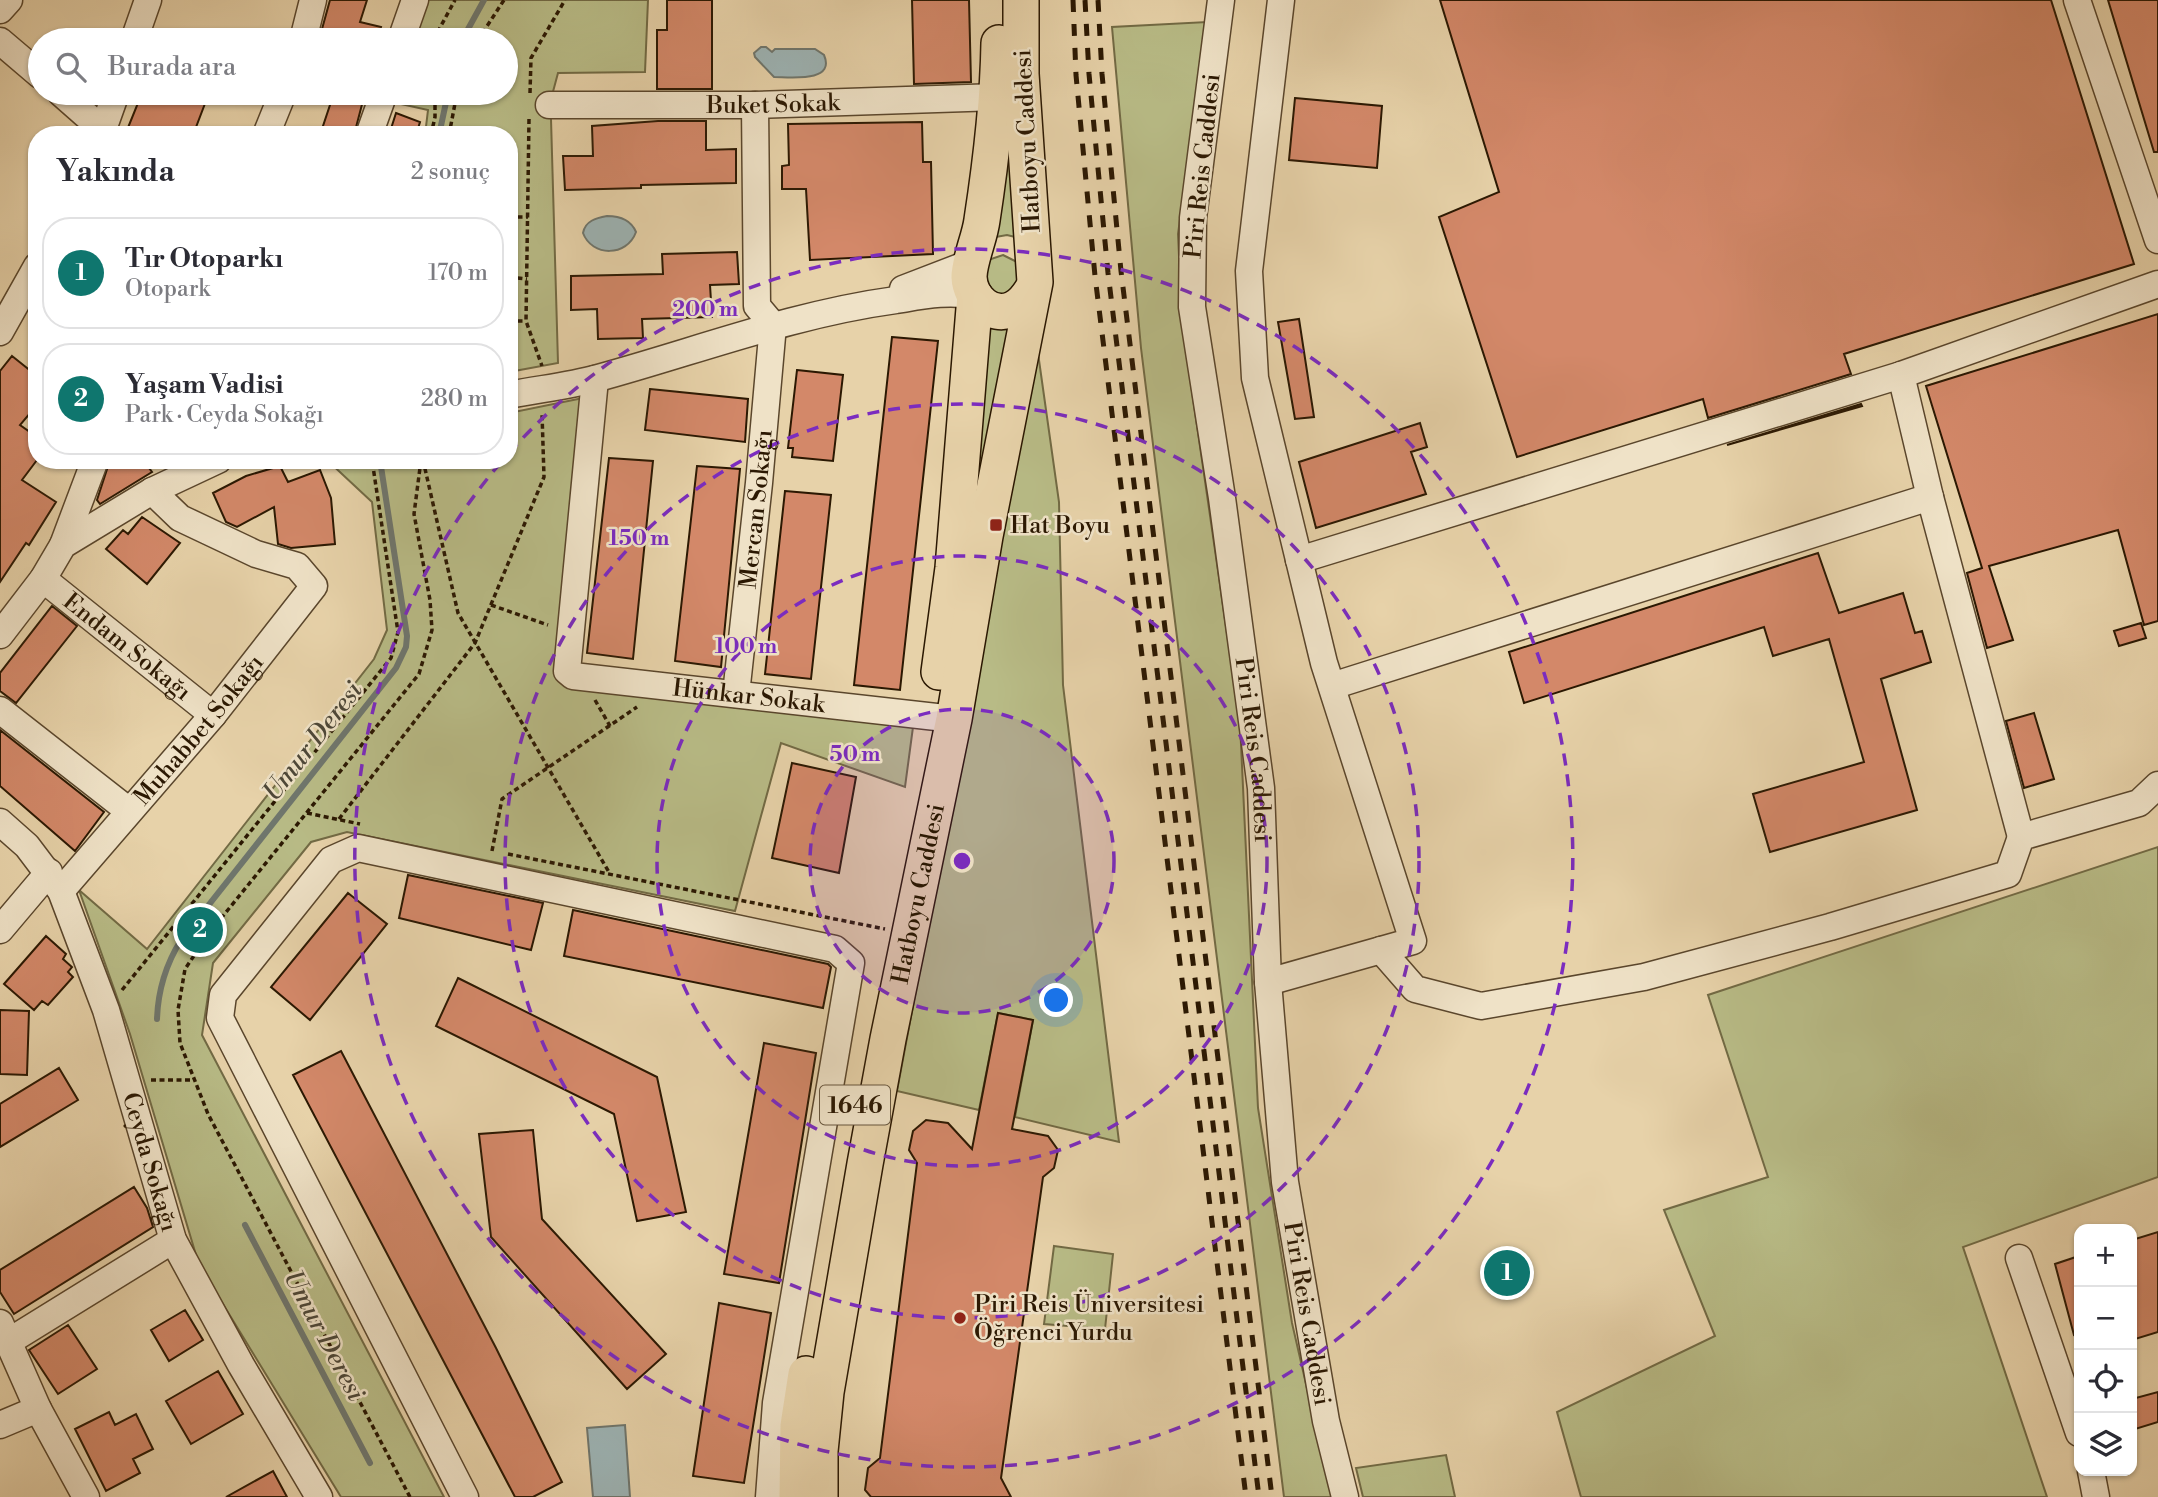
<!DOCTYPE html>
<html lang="tr">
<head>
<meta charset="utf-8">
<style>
  :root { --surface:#fff; --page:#f2f2f3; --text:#2b2b33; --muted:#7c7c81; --line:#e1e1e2; --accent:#0f766e }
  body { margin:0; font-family:"Libre Bodoni",serif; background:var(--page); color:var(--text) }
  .controls { position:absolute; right:21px; bottom:21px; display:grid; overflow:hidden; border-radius:14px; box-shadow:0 2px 5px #0004 }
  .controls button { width:63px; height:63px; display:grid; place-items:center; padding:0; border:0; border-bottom:2px solid var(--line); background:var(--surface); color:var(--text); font:35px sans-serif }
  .you { position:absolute; left:1057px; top:1001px; width:24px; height:24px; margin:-18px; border:5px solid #fff; border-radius:50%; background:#1a73e8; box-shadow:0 0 0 10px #1a73e833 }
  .badge { display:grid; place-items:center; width:46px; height:46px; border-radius:50%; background:var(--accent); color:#fff; font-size:23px; font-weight:700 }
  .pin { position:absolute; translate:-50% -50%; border:4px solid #fff; box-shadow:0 2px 7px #0006 }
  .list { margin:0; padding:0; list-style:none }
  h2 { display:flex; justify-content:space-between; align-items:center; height:91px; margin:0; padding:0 28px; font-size:30px }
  h2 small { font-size:23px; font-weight:400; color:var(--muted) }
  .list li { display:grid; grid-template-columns:46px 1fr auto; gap:21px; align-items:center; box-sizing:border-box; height:112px; margin:0 14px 14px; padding:0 14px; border:2px solid var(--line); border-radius:28px }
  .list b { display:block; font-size:26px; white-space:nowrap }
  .list p { margin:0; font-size:23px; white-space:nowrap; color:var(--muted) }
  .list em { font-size:23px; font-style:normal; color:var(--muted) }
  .icon { flex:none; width:38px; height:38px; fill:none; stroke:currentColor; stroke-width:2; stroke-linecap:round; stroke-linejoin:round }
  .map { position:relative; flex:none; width:2158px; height:1497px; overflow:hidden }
  .search { position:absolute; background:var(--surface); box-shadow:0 2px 5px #0004; left:28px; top:28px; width:490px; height:77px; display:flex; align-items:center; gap:18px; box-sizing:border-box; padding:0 24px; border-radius:38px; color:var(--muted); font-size:26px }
  .panel { position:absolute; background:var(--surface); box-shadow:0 2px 5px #0004; left:28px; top:126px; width:490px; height:343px; border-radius:28px }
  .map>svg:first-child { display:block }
  .green { fill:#b8bb86; stroke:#726a44; stroke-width:2 }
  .water { fill:#9db4b5; stroke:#6f766d; stroke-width:2 }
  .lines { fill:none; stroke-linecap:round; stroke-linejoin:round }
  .stream { stroke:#6f766d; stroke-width:6 }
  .building { fill:#d38869; stroke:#2b1802; stroke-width:2 }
  .minor-casing { stroke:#5a462c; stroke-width:29 }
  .major-casing { stroke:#2b1802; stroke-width:38 }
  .path { stroke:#2b1802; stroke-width:3.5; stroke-dasharray:5 3.5; stroke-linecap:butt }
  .minor { stroke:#efe2c7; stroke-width:26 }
  .major { stroke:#e7d2a9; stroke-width:35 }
  .rail { stroke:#2b1802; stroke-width:5; stroke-dasharray:12 12; stroke-linecap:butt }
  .ring { fill:none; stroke:#7b2cbf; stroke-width:3.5; stroke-dasharray:12 9 }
  .poi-dot { fill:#8f2418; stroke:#efe2c7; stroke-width:2.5 }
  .labels { text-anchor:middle; stroke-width:5; stroke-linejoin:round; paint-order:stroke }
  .shield { fill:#efe2c7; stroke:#66553d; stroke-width:2 }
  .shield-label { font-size:23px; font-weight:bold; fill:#2b1802 }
  .street-label { font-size:24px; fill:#2b1802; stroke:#efe2c7 }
  .poi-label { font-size:24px; fill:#2b1802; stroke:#efe2c7; text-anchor:start }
  .water-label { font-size:26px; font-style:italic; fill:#4d4738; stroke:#efe2c7 }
  .centre { fill:#7b2cbf; stroke:#efe2c7; stroke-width:3.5 }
  .ring-label { font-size:21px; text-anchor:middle; font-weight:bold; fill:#7b2cbf; stroke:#efe2c7; stroke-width:5; stroke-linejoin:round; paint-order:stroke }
</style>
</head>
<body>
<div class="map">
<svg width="2158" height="1497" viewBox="0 0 2158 1497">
  <rect width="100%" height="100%" fill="#e7d2a9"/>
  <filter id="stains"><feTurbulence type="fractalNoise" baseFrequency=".00286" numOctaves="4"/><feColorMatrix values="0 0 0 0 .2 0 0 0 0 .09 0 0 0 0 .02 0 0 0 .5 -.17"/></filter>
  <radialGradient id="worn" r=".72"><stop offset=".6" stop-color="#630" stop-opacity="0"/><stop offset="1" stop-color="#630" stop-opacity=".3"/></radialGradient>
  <path class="green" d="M422 0H648L645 72 558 73 547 114 551 119 558 363 509 372V135H425L428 110 392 102 395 93H506V40H410Z
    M1207 22 1178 234 1182 322 1240 723 1258 1108 1292 1323 1332 1497H1284L1141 348 1112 27Z
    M1010 101 1015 237 1007 235 990 238Z
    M1003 255 1017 262 1024 279 998 300 980 279 988 260Z
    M986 315 1016 319 970 539Z
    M1037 346 1059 502 1063 685 1119 1142 1015 1117 1033 1020 998 1013 979 1110 897 1091Z
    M583 398 557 676 913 727 905 787 781 743 735 911 347 832 311 842 213 963 202 1035 444 1497H341L199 1265 130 1034 79 890 147 949 374 659 387 630 372 502 327 460H509V413Z
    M2158 847V1177L1963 1247 2047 1497H1581L1557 1412 1715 1336 1664 1210 1768 1177 1708 995Z
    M1054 1246 1113 1254 1105 1329 1044 1324Z
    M1446 1455 1455 1497H1363L1356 1468Z"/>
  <path class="water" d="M761 47H766L772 52 775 49H815L824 55C836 83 790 77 774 77L755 57 754 53Z
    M607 216C620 216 631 220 636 232 627 257 592 257 583 233 585 221 596 218 607 216Z
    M625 1425 630 1497H593L587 1428Z"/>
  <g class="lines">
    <path class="stream" d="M462 40 484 0
      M439 135 448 93
      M157 1019C158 990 166 964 181 940L396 668 406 647 407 636 380 460
      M245 1225 370 1463"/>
  </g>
  <path class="building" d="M330 0H367L360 22 381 27 377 40H319Z
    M667 0H712V89H657V30H667Z
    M912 0H969L971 82 914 84Z
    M1440 0H2051L2134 264 1844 354 1851 374 1708 418 1703 399 1517 457 1439 217 1499 192Z
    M2108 0H2158V152H2154Z
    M142 93H209L193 135H125Z
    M334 93H365L354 135H320Z
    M1295 98 1382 106 1377 168 1289 160Z
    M396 113 420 122 416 135H389Z
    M658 121H706V150L736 149V183L641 185V188L565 190 563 156H593L592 126Z
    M922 122 923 162H931L933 254 810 260 806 189H782V166L789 165 788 124Z
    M737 252 739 284 710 285 712 317 642 319 643 338 598 339 597 309 571 310V276L663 274 662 254Z
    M2158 314V621L2144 625 2118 530 1989 566 2013 640 1987 648 1967 573 1982 568 1926 386Z
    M1299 319 1314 417 1295 419 1278 322Z
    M892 337 938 341 900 690 854 685Z
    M12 356 37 376V405L20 425 37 437V460L22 480 56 502 29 545 26 543 0 582V371Z
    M797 370 843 375 833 461 792 457 793 448H788Z
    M650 389 748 399 745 442 645 430Z
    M1861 404 1862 406 1727 445Z
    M1420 423 1427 447 1411 452 1426 494 1316 528 1299 462Z
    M609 458 653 461 633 659 587 653Z
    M110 460H143L152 472 100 504 97 500Z
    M280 466 288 482 320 470 331 498 335 544 291 548 278 544 274 507 237 527 226 522 213 493 246 476Z
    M697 466 740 469 721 667 675 661Z
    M785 491 831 495 811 679 765 674Z
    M142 517 180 543 147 584 106 549 123 530 128 534Z
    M1818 553 1839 613 1903 593 1915 633 1922 631 1931 662 1881 679 1917 810 1770 852 1753 794 1864 762 1829 639 1773 656 1764 627 1524 703 1509 652Z
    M52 606 77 626 16 703 0 691V673Z
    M2141 623 2146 638 2119 646 2114 631Z
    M2034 713 2054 779 2024 788 2006 721Z
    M0 730 104 812 75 851 0 786Z
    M792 763 856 777 839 873 772 858Z
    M408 875 543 903 531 950 399 918Z
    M348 893 387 924 310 1020 271 987Z
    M573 910 828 964 831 967 823 1008 564 956Z
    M46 936 66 954 63 959 72 967 68 972 73 977 48 1005 42 1001 34 1010 4 984Z
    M458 978 657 1077 686 1212 637 1221 614 1114 436 1026Z
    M0 1010 29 1011 27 1075 0 1074Z
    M998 1013 1033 1020 1012 1129 1048 1136 1058 1150 1054 1168 1043 1177 1001 1478 1011 1497H871L865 1490 868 1468 880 1458 917 1163 909 1150 913 1131 926 1120 948 1123 972 1149Z
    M764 1043 816 1053 779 1283 724 1274Z
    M341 1051 496 1348 562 1482 533 1497H515L293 1075Z
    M59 1068 78 1100 0 1147V1104Z
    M533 1130 542 1219 666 1354 627 1389 491 1237 479 1134Z
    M134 1187 147 1208 153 1227 14 1314 0 1292V1270Z
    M2158 1232V1332L2132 1340V1240Z
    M2079 1256V1334L2074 1335 2055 1264Z
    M719 1303 771 1313 744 1483 693 1476Z
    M185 1310 203 1340 169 1361 151 1330Z
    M68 1325 97 1369 58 1394 29 1350Z
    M218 1371 243 1414 191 1444 166 1401Z
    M2158 1392V1422L2132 1430V1399Z
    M109 1412 115 1425 136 1414 153 1449 133 1459 140 1473 106 1491 75 1429Z
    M273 1471 287 1497H226Z"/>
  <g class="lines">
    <g class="minor-casing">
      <g id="minor">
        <path id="s1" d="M1221 0 1193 218 1192 307 1222 498 1261 788 1268 982 1285 1182 1326 1421 1345 1497"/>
        <path d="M2077 0 2158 240"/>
        <path d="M0 10 9 0"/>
        <path d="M134 40 148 0"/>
        <path d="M303 40 313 0"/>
        <path d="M401 40 415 0"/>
        <path d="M0 41 40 75"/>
        <path d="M61 93 103 130"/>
        <path id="s2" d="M549 105H755L998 97"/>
        <path d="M101 135 116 93"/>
        <path d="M266 135 283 93"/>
        <path d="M369 135 384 93"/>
        <path d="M903 289 973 262"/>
        <path d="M0 332 37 266"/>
        <path d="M1901 375 1930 497 2021 837"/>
        <path id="s3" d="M595 379 567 671 573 676 954 719"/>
        <path d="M509 395C539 389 569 386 598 378 697 351 793 314 896 300 921 296 949 290 975 296"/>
        <path d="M63 545 95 460"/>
        <path d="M1299 560 1901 375 2158 284"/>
        <path id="s4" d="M43 579 213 715"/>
        <path d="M0 635 43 579 63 545 152 491 218 460"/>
        <path d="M1332 686 1930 497"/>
        <path id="s5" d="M736 694 759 483 773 325 757 306 755 105"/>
        <path d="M0 710 129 811"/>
        <path id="s6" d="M0 822 27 846 61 891 106 1010 173 1240 241 1365 319 1497"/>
        <path id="s7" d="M61 891 213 715 314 586 297 566 256 554 180 518 152 491"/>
        <path d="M0 930 49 872"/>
        <path d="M1381 950 1415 989 1481 1006 1644 977 1830 927 2008 874 2021 837 2139 803 2158 785"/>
        <path d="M1268 982 1413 941 1324 663 1255 378 1249 271 1281 0"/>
        <path d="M2019 1258 2079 1433"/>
        <path d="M0 1323 38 1409 86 1497"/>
        <path d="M8 1342 173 1240"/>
        <path d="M0 1425 38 1409"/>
        <path d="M2091 1471 2096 1497"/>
        <path d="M465 1497 220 1018 223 995 331 860 358 848 835 949 851 963 776 1403 769 1497"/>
      </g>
    </g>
    <g class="major-casing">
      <g id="major">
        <path d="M999 43C998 103 991 161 982 220 980 237 969 261 969 277 970 299 991 319 1013 309 1022 305 1027 298 1032 290"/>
        <path d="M939 672 953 568 975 296"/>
        <path d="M797 1497 798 1426 806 1374"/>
        <path id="s8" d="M820 1497V1451L826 1392 865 1164 888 1039 954 719 985 536 1035 282 1021 74V0"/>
      </g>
    </g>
    <path class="path" d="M436 40V35L455 0
      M478 40 504 0
      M530 93 531 58 565 0
      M529 119 526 321 542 366
      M431 135 435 117V93
      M449 135 457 93
      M509 217H528
      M509 277 527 279
      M509 321H526
      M423 460 458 613 610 874
      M491 605 548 625
      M595 700 610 726
      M307 813 360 824
      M339 819 475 643 544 477 542 413
      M492 851 502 799 637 707
      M508 854 885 929
      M122 990 391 658 398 632 372 460
      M151 1080H195
      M410 1497 208 1114 180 1043 178 1010 185 969 210 932 419 674 432 630 430 600 414 514 421 460"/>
    <use href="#minor" class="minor"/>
    <use href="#major" class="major"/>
    <path class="rail" d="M1073 0 1076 75 1095 276 1246 1497
      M1085 0 1089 74 1108 273 1259 1497
      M1098 0 1102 74 1121 271 1272 1497"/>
  </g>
  <circle cx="962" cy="861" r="152" fill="#7b2cbf" fill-opacity=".12"/>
  <g class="ring">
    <circle cx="962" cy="861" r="152"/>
    <circle cx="962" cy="861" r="305"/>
    <circle cx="962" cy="861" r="457"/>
    <path d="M509 453A609 609 0 1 1 502 461"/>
  </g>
  <g class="poi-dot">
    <rect x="989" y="518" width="14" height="14" rx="3.5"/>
    <circle cx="960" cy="1318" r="7"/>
  </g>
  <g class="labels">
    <rect class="shield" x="820" y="1085.5" width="70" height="39" rx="5"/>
    <g class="shield-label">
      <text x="855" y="1113">1646</text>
    </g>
    <g class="street-label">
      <text dy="8" stroke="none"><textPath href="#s2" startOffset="224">Buket Sokak</textPath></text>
      <text transform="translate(1027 141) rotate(-93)" y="8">Hatboyu Caddesi</text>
      <text transform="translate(1202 166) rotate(-84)" y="8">Piri Reis Caddesi</text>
      <text dy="8" stroke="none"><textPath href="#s5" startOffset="186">Mercan Sokağı</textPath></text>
      <text dy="8" stroke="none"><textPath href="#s4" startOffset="108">Endam Sokağı</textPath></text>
      <text dy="8" stroke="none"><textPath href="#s3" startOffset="478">Hünkar Sokak</textPath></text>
      <text dy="8" stroke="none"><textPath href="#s7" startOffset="212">Muhabbet Sokağı</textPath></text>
      <text dy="8" stroke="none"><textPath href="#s1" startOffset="756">Piri Reis Caddesi</textPath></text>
      <text dy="8" stroke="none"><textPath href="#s8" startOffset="612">Hatboyu Caddesi</textPath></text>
      <text dy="8" stroke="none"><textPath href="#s6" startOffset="378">Ceyda Sokağı</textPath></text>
      <text dy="8" stroke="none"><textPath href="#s1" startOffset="1323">Piri Reis Caddesi</textPath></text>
    </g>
    <g class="poi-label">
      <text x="1010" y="533">Hat Boyu</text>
      <text x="974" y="1312">Piri Reis Üniversitesi<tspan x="974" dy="28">Öğrenci Yurdu</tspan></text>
    </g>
    <g class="water-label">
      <text transform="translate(312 741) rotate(-52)" y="9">Umur Deresi</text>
      <text transform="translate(325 1335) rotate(62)" y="9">Umur Deresi</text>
    </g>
  </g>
  <circle cx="962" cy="861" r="10" class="centre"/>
  <g class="ring-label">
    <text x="705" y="316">200 m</text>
    <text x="639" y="545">150 m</text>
    <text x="746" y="653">100 m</text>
    <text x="855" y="761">50 m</text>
  </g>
  <rect width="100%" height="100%" filter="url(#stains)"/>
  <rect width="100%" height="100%" fill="url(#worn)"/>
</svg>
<div class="controls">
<button>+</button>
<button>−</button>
<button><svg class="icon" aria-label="locate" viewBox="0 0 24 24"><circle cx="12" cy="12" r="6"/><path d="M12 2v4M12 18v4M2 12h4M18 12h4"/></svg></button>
<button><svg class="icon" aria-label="layers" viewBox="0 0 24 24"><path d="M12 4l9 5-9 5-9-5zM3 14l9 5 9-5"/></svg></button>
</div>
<div class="you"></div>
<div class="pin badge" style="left:1507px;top:1273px">1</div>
<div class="pin badge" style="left:200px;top:930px">2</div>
<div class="search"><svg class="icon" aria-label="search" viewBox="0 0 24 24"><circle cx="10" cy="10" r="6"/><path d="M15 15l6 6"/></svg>Burada ara</div>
<section class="panel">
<h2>Yakında<small>2 sonuç</small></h2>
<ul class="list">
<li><span class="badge">1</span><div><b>Tır Otoparkı</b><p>Otopark</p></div><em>170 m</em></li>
<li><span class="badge">2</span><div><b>Yaşam Vadisi</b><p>Park · Ceyda Sokağı</p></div><em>280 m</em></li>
</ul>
</section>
</div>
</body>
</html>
